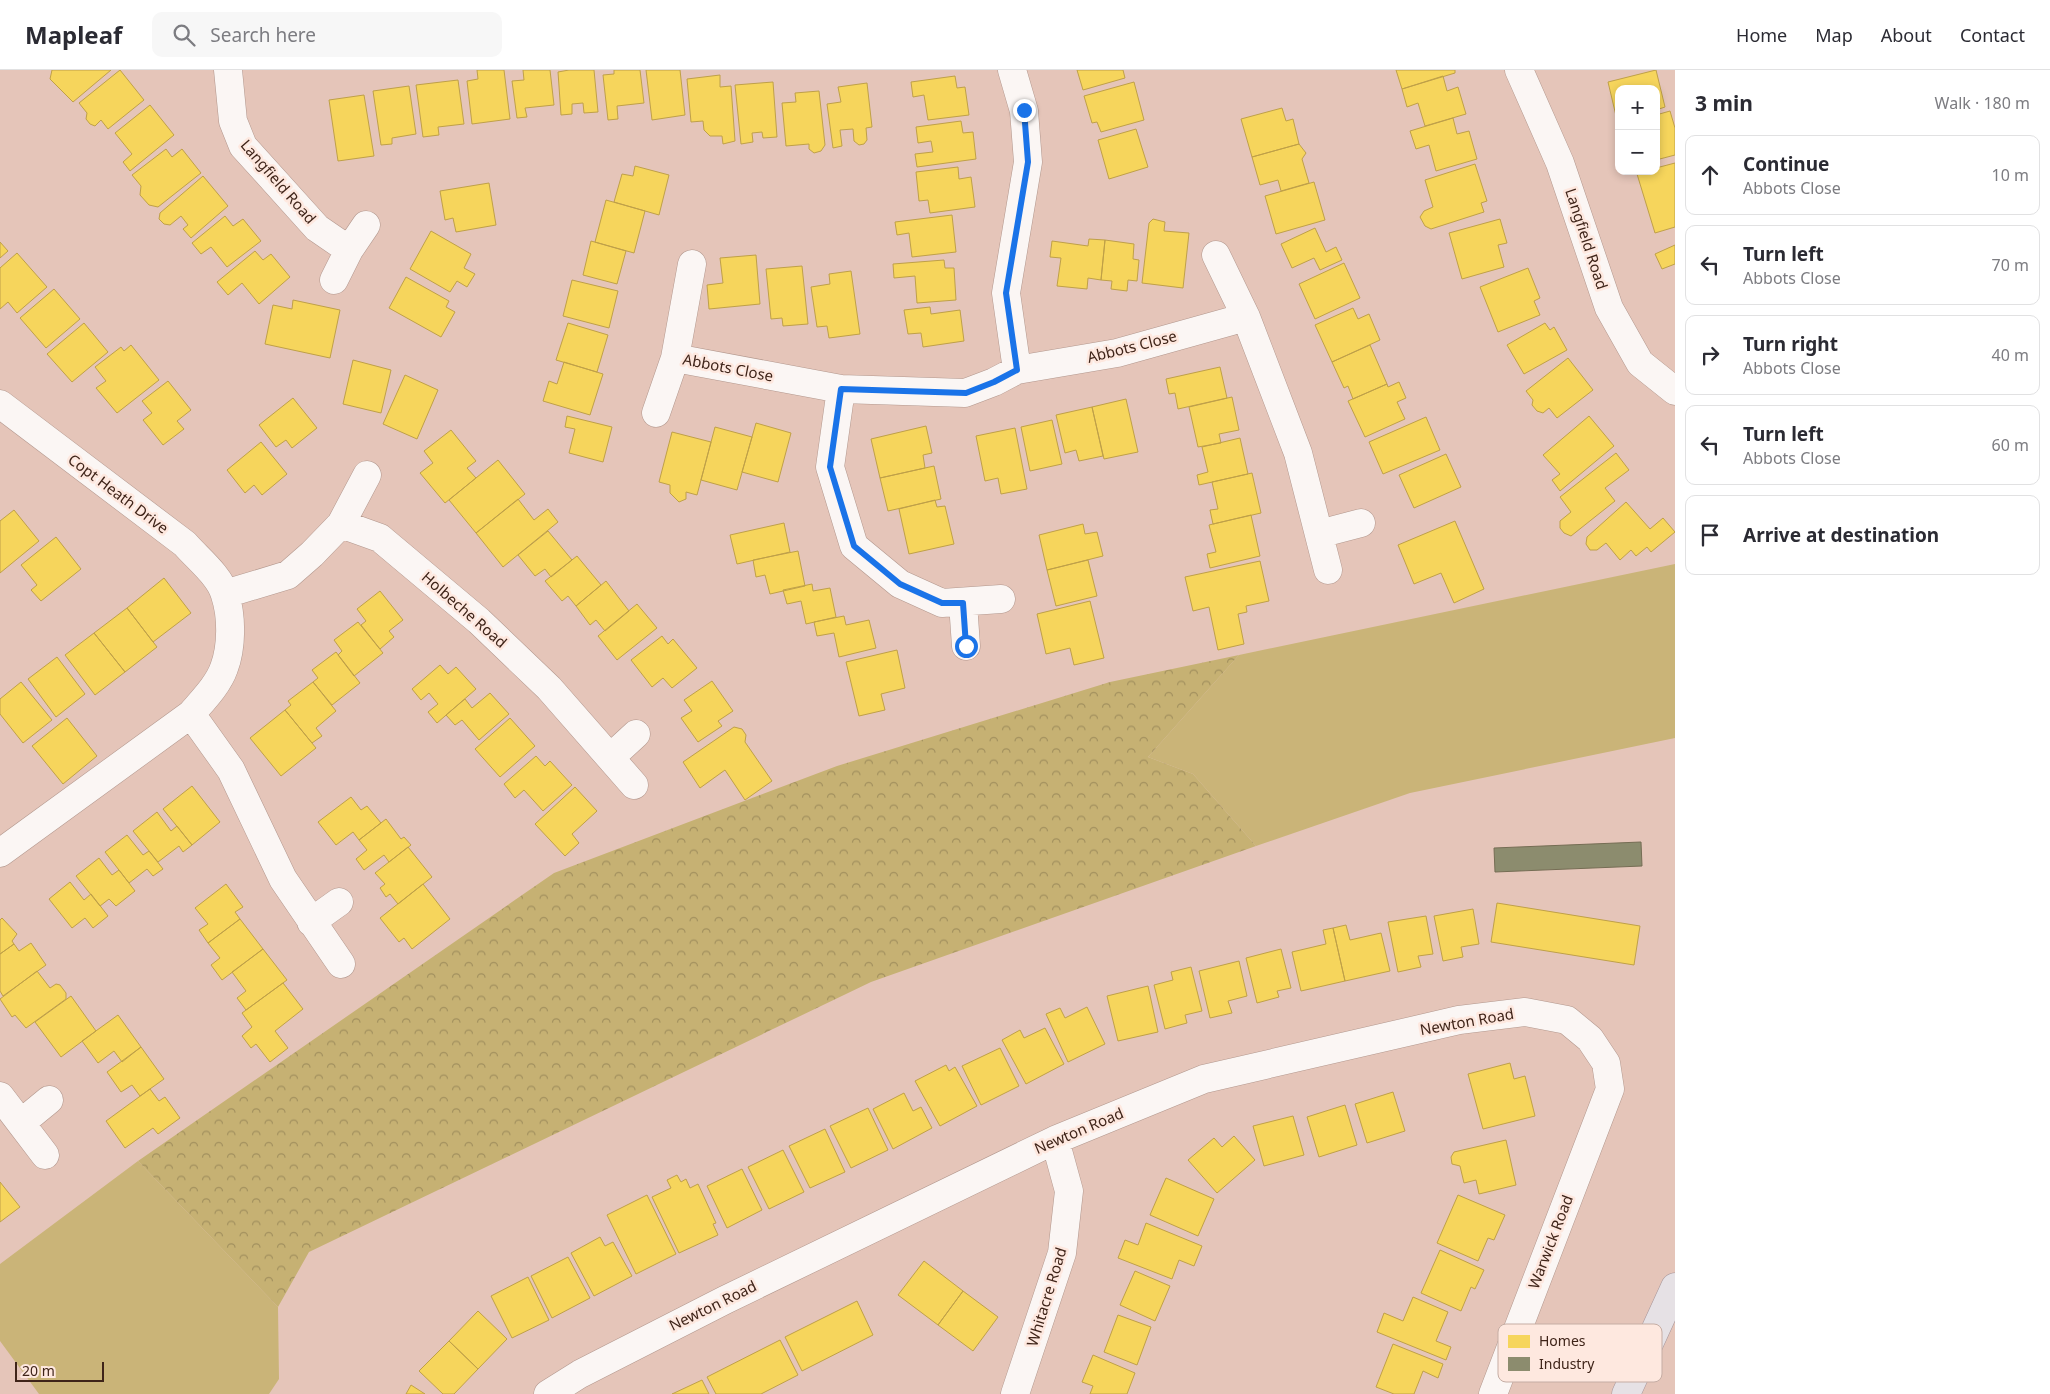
<!DOCTYPE html>
<html lang="en">
<head>
<meta charset="utf-8">
<style>
  :root { --surface:#fff; --page:#f7f7f7; --text:#2b2b33; --muted:#7c7c81; --line:#e1e1e2 }
  body { margin:0; font-family:"Noto Sans",sans-serif; background:var(--page); color:var(--text) }
  .controls { position:absolute; right:15px; top:15px; display:grid; overflow:hidden; border-radius:10px; box-shadow:0 2px 8px #0003 }
  .controls button { width:45px; height:45px; display:grid; place-items:center; padding:0; border:0; border-bottom:1px solid var(--line); background:var(--surface); color:var(--text); font:25px sans-serif }
  .scale { position:absolute; left:15px; bottom:12px; width:89px; box-sizing:border-box; padding-left:5px; border:2px solid #3f2419; border-top:0; font-size:14px; line-height:18px; white-space:nowrap; color:#3f2419; -webkit-text-stroke:4px #fee8df; paint-order:stroke }
  .stop { position:absolute; width:15px; height:15px; margin:-11px; border:4px solid #1a73e8; border-radius:50%; background:#fff }
  .stop.end { background:#1a73e8; border-color:#fff; box-shadow:0 1px 5px #0008 }
  .list { margin:0; padding:0; list-style:none }
  h2 { display:flex; justify-content:space-between; align-items:center; height:65px; margin:0; padding:0 20px; font-size:21px }
  h2 small { font-size:16px; font-weight:400; color:var(--muted) }
  .list li { display:grid; grid-template-columns:32px 1fr auto; gap:15px; align-items:center; box-sizing:border-box; height:80px; margin:0 10px 10px; padding:0 10px; border:1px solid var(--line); border-radius:10px }
  .list b { display:block; font-size:19px; white-space:nowrap }
  .list p { margin:0; font-size:16px; white-space:nowrap; color:var(--muted) }
  .list em { font-size:16px; font-style:normal; color:var(--muted) }
  .icon { flex:none; width:28px; height:28px; fill:none; stroke:currentColor; stroke-width:2; stroke-linecap:round; stroke-linejoin:round }
  .map { position:relative; flex:none; width:1675px; height:1324px; overflow:hidden }
  header { display:flex; align-items:center; gap:30px; box-sizing:border-box; height:70px; padding:0 25px; background:var(--surface); border-bottom:1px solid var(--line) }
  header strong { font-size:24px }
  nav { display:flex; gap:28px; margin-inline-start:auto; font-size:18px }
  .search { width:350px; height:45px; background:var(--page); display:flex; align-items:center; gap:12px; box-sizing:border-box; padding:0 18px; border-radius:10px; color:var(--muted); font-size:19px }
  main { display:flex }
  aside { flex:1; background:var(--surface) }
  .map>svg:first-child { display:block }
  .grass { fill:#cab478 }
  .forest { fill:url(#forest-crowns) }
  .homes { fill:#f6d55c; stroke:#bfa048 }
  .industry { fill:#8c8c6e; stroke:#756d54 }
  .lines { fill:none; stroke-linecap:round; stroke-linejoin:round }
  .street-casing { stroke:#b2978d; stroke-width:29 }
  .primary-casing { stroke:#a59599; stroke-width:29 }
  .street { stroke:#fbf6f4; stroke-width:28 }
  .primary { stroke:#e6e1e5; stroke-width:28 }
  .route { stroke:#1a73e8; stroke-width:6 }
  .labels { text-anchor:middle; stroke-width:5; stroke-linejoin:round; paint-order:stroke }
  .street-label { font-size:15px; fill:#3f2419; stroke:#fee8df }
  .key { fill:#fee8df; stroke:#c5ada4; stroke-width:1 }
  .key-label { font-size:14px; fill:#3f2419 }
</style>
</head>
<body>
<header>
<strong>Mapleaf</strong>
<div class="search"><svg class="icon" aria-label="search" viewBox="0 0 24 24"><circle cx="10" cy="10" r="6"/><path d="M15 15l6 6"/></svg>Search here</div>
<nav><a>Home</a><a>Map</a><a>About</a><a>Contact</a></nav>
</header>
<main>
<div class="map">
<svg width="1675" height="1324" viewBox="0 0 1675 1324">
  <defs>
    <pattern id="forest-crowns" width="20" height="18" patternUnits="userSpaceOnUse" patternTransform="scale(1.25)"><rect width="20" height="18" fill="#c6b173"/><path d="M2 6a3 3 0 1 1 6 0M12 15a3 3 0 1 1 6 0" fill="none" stroke="#a2905e"/></pattern>
  </defs>
  <rect width="100%" height="100%" fill="#e5c5b9"/>
  <path class="grass" d="M1675 494V668L1410 723 1256 776 1193 704 1148 687 1239 585Z
    M138 1091 278 1237 279 1309 269 1324H39L0 1271V1194Z"/>
  <path class="forest" d="M1239 585 1148 687 1193 704 1256 776 871 912 309 1182 278 1237 138 1091 554 803 837 696 1110 612Z"/>
  <path class="homes" d="M52 0H111L73 32 50 9Z
    M120 0 144 30 108 59 101 50 95 56 90 54 86 49 87 43 79 33Z
    M477 0H504L510 49 472 54 467 11 478 9Z
    M523 0H550L554 35 525 38 527 47 517 48 512 11 524 10Z
    M569 0H594L598 42 584 43 583 33 572 34V44L561 45 558 2Z
    M614 0H640L644 33 617 36 618 49 608 50 603 5 614 4Z
    M646 0H680L685 45 652 50Z
    M1077 0H1123L1125 8 1083 20Z
    M1396 0H1455V3L1402 19Z
    M1656 0 1665 37 1656 40V19H1619L1617 50 1608 12Z
    M720 5V17L731 16 735 71 723 74 722 66H710L704 60 703 51 691 52 687 9Z
    M955 6 957 18 965 17 969 45 928 50 924 25 913 27 911 12Z
    M1443 6 1447 21 1458 17 1466 44 1425 56 1418 33 1407 37 1402 19Z
    M458 10 464 54 438 57 439 65 423 67 416 15Z
    M773 12 777 67 763 68 762 62 752 63 753 72 741 74 735 15Z
    M1134 12 1144 50 1101 62 1097 52 1092 53 1084 26Z
    M867 13 872 57 866 58 867 70 864 74 859 75 854 71 853 59 840 60 842 76 833 78 827 34 841 32 838 17Z
    M409 16 416 64 392 68V74L381 75 373 21Z
    M819 21 825 75 821 81 814 83 809 79V74L786 76 782 33 796 32 795 23Z
    M364 25 374 86 338 91 329 30Z
    M150 35 174 65 130 101 123 92 132 84 115 63Z
    M1282 38 1286 51 1293 49 1299 74 1252 87 1241 49Z
    M1670 41 1675 58V85L1656 90V45Z
    M1453 48 1457 64 1469 61 1477 89 1436 101 1429 75 1416 79 1410 61Z
    M961 51 963 63 973 62 976 89 917 97 915 84 933 82 931 71 918 73 916 57Z
    M1136 59 1148 97 1109 109 1098 70Z
    M1299 74 1306 83 1302 89 1309 113 1281 121 1278 110 1260 115 1252 87Z
    M166 79 172 87 182 79 201 103 158 137 149 135 140 125 141 116 132 105Z
    M1675 93V157L1655 163 1637 104 1656 101V98Z
    M1475 94 1487 131 1481 133 1484 142 1431 159 1425 156 1420 147 1424 141 1433 137 1425 110Z
    M635 96 669 105 659 145 614 132 622 104 633 106Z
    M958 97 959 109 971 107 975 137 930 143 928 130 919 131 916 102Z
    M203 106 228 136 191 168 183 159 188 155 181 146 170 155 164 154 159 149 160 143Z
    M1314 112 1325 150 1276 164 1265 126Z
    M489 113 496 155 456 162 453 148 445 150 440 121Z
    M606 130 645 141 634 183 595 172Z
    M952 145 956 182 912 187 909 163 897 165 895 152Z
    M225 146 233 156 243 149 261 171 227 197 211 177 201 184 192 173Z
    M1153 149 1165 152 1164 161 1189 163 1183 218 1142 213 1149 153Z
    M1500 149 1507 173 1498 175 1504 197 1462 209 1449 163Z
    M1315 158 1326 182 1336 177 1342 190 1320 200 1314 188 1292 198 1281 174Z
    M431 161 471 184 464 198 475 204 467 217 457 211 450 222 410 199Z
    M1089 169 1105 170 1101 210 1088 208 1087 219 1057 216 1061 188 1050 187 1052 171 1088 176Z
    M1105 170 1134 174 1133 189 1139 190 1137 211 1128 210 1127 221 1111 219 1112 211 1101 210Z
    M591 171 626 181 617 214 583 205Z
    M0 172 8 181 0 188Z
    M1675 175V194L1662 199 1655 184Z
    M255 181 263 190 271 184 290 207 259 234 242 213 228 225 217 212Z
    M17 183 47 217 17 243 8 232 0 239V198Z
    M756 185 760 234 709 239 707 215 723 213 720 188Z
    M944 190 945 198H954L956 230 917 233 915 206 894 208 893 194Z
    M1344 193 1360 228 1315 249 1299 214Z
    M802 196 808 254 783 256 782 248 771 249 766 199Z
    M1528 198 1540 228 1534 231 1540 245 1498 262 1480 217Z
    M851 201 860 264 829 268 827 256 817 257 811 217 830 214 829 204Z
    M406 207 449 231 446 237 455 242 441 267 389 238Z
    M572 210 618 221 609 258 563 246Z
    M54 219 80 249 46 278 20 248Z
    M293 230 340 240 330 288 265 274 273 235 292 239Z
    M930 237 931 244 960 240 964 271 923 277 921 263 908 264 904 240Z
    M1353 238 1358 249 1369 244 1380 270 1332 292 1315 255Z
    M84 253 108 282 72 312 47 284Z
    M568 253 608 265 597 302 556 290Z
    M1545 253 1550 260 1554 257 1567 280 1524 304 1507 275Z
    M131 275 159 310 117 343 96 318 106 311 95 297 121 277 124 281Z
    M1370 275 1387 314 1353 329 1348 316 1344 318 1332 292Z
    M1568 288 1593 320 1557 348 1549 338 1543 343 1537 341 1532 335 1533 330 1526 321Z
    M353 290 391 300 381 343 343 334Z
    M564 292 603 304 590 345 543 331 549 311 557 314Z
    M1220 297 1227 328 1178 339 1175 323 1169 324 1166 309Z
    M405 305 438 320 417 369 383 354Z
    M168 311 191 340 177 351 184 359 163 375 143 350 152 343 142 331Z
    M1399 312 1406 328 1397 332 1405 349 1365 367 1348 331 1387 314 1388 317Z
    M1232 327 1239 360 1219 364 1221 373 1198 377 1189 337Z
    M293 328 317 358 292 378 286 370 276 377 259 355Z
    M1126 329 1138 382 1104 389 1092 337Z
    M1092 337 1103 386 1079 391 1076 380 1065 383 1056 345Z
    M567 346 612 357 603 392 569 383 575 359 565 357Z
    M1589 346 1614 376 1560 421 1552 410 1560 404 1543 385Z
    M1426 347 1440 380 1383 404 1369 372Z
    M1052 350 1062 394 1030 401 1021 357Z
    M756 353 791 363 778 412 742 402Z
    M926 356 932 383 923 385 925 398 880 408 871 369Z
    M715 357 752 367 737 420 701 410Z
    M1015 358 1027 419 1001 424 998 408 985 411 976 366Z
    M451 360 476 391 467 398 476 408 445 433 420 403 433 393 424 381Z
    M672 362 711 372 697 425 686 422V429L679 432 670 423V415L659 412Z
    M1240 368 1248 404 1199 415 1197 405 1208 402 1202 377Z
    M261 372 287 404 262 425 254 415 245 423 227 400Z
    M1616 383 1629 400 1605 418 1615 431 1571 466 1564 463 1560 458V451L1571 442 1560 427Z
    M1446 384 1461 417 1414 438 1399 405Z
    M498 390 525 424 476 463 449 430Z
    M934 396 941 429 888 441 880 408Z
    M1252 403 1261 443 1213 454 1210 440 1218 439 1212 412Z
    M518 429 534 450 548 439 558 452 503 497 476 463Z
    M935 430 937 437 945 436 954 474 909 484 899 439Z
    M1626 432 1650 459 1663 448 1675 462 1651 482 1647 477 1636 486 1631 480 1620 490 1606 473 1597 480H1590L1586 474 1587 467Z
    M14 440 39 471 0 503V451Z
    M1251 445 1260 486 1210 498 1207 484 1216 482 1209 455Z
    M1455 451 1484 519 1454 533 1441 503 1414 514 1398 475Z
    M784 453 790 482 737 494 730 465Z
    M1083 454 1085 464 1097 462 1103 486 1047 500 1039 465Z
    M548 461 572 490 551 507 545 499 535 506 518 485Z
    M56 467 81 499 41 531 31 520 37 515 21 495Z
    M798 481 805 516 770 524 765 505 756 507 753 490Z
    M577 486 601 515 576 536 568 526 562 531 545 511Z
    M1088 490 1097 526 1056 536 1047 500Z
    M1260 491 1269 531 1246 536 1247 542 1238 544 1244 574 1218 580 1209 537 1193 541 1185 507Z
    M164 508 191 543 153 572 127 538Z
    M606 511 629 541 605 561 596 550 590 555 576 536Z
    M812 514 813 521 830 518 836 547 806 554 801 531 787 534 783 520Z
    M380 521 403 550 389 561 394 567 380 579 361 555 366 551 357 539Z
    M1090 531 1104 588 1074 595 1070 578 1046 584 1037 544Z
    M637 534 657 558 617 590 598 566Z
    M127 538 157 577 125 602 94 563Z
    M844 546 846 555 869 550 876 578 839 587 834 563 817 566 814 552Z
    M358 552 383 583 354 606 338 585 342 581 334 570Z
    M94 563 125 602 95 625 65 585Z
    M662 566 668 574 673 569 697 598 672 618 663 608 652 617 631 590Z
    M897 580 905 618 881 624 885 640 859 646 846 592Z
    M336 582 360 613 332 635 313 612 318 608 312 600Z
    M57 587 85 624 56 647 28 609Z
    M440 595 448 604 456 597 476 619 437 653 428 642 438 634 429 623 421 630 412 619Z
    M712 611 733 641 718 651 722 656 698 672 681 648 692 641 684 630Z
    M21 612 52 650 23 673 0 644V629Z
    M313 612 336 641 316 658 322 666 312 673 285 640 291 635 288 631Z
    M490 623 509 644 479 670 462 650 455 655 446 645 465 629 472 638Z
    M285 640 316 678 281 706 250 668Z
    M67 648 97 686 63 714 32 676Z
    M510 648 535 676 500 707 475 679Z
    M734 657 742 659 746 665 745 672 772 711 745 730 725 700 700 718 683 692Z
    M536 686 545 696 550 691 572 715 543 741 524 720 515 728 504 714Z
    M192 716 220 752 192 775 163 739Z
    M575 717 597 741 572 764 579 773 565 786 535 754Z
    M351 727 361 740 367 736 381 753 359 770 353 762 336 775 318 752Z
    M157 742 171 761 177 756 192 775 183 782 179 776 158 792 133 761Z
    M386 749 401 769 404 767 411 775 389 792 384 785 364 800 356 789 367 780 359 770Z
    M127 765 143 785 149 781 163 799 153 806 147 799 129 813 105 782Z
    M408 777 432 807 398 834 390 824 386 827 380 818 385 814 375 803Z
    M99 788 112 805 119 800 135 821 116 836 109 829 100 836 76 806Z
    M70 812 84 830 91 824 108 846 93 858 85 848 72 858 49 829Z
    M226 814 243 837 235 842 240 849 208 873 199 860 208 854 195 838Z
    M423 814 450 849 412 879 404 868 399 872 380 848Z
    M1497 833 1640 856 1634 895 1491 872Z
    M1473 839 1479 874 1461 877 1463 887 1443 891 1434 846Z
    M1426 846 1433 884 1418 886 1421 897 1398 902 1388 852Z
    M2 848 17 864 12 871 14 874 0 884V850Z
    M240 849 263 879 222 910 211 895 220 888 208 873Z
    M1346 855 1350 870 1381 863 1390 901 1345 911 1333 858Z
    M1333 858 1345 911 1301 921 1292 882 1326 874 1323 860Z
    M31 873 46 895 3 926 0 921V884L14 874 19 881Z
    M263 879 287 910 246 940 237 928 246 921 232 902Z
    M1281 879 1291 918 1277 921 1279 927 1257 933 1246 888Z
    M1239 891 1247 926 1228 931 1232 943 1210 948 1199 901Z
    M1191 897 1202 941 1185 945 1187 953 1165 959 1154 915 1173 910 1171 902Z
    M37 901 50 918 56 914 60 915 66 923V929L26 958 15 945 12 947 0 929Z
    M283 913 303 939 275 961 288 978 270 992 256 974 251 978 242 966 252 957 242 943Z
    M1148 916 1158 962 1118 971 1107 926Z
    M71 926 96 961 61 987 35 952Z
    M1087 937 1105 974 1068 992 1046 944 1060 938 1065 948Z
    M118 945 141 977 122 992 114 981 98 993 82 971Z
    M1045 958 1064 994 1026 1014 1002 970 1020 960 1024 968Z
    M141 977 164 1009 140 1026 132 1015 121 1022 107 1002Z
    M1000 978 1019 1016 981 1035 962 996Z
    M1510 993 1514 1009 1525 1006 1535 1046 1483 1059 1468 1004Z
    M946 995 949 1001 955 997 977 1036 940 1056 915 1011Z
    M150 1019 159 1031 165 1027 180 1048 158 1064 153 1058 125 1078 106 1051Z
    M1393 1022 1405 1061 1367 1073 1355 1034Z
    M904 1023 913 1041 921 1037 932 1058 893 1079 873 1039Z
    M1345 1035 1357 1075 1319 1087 1307 1047Z
    M868 1038 888 1080 851 1098 830 1056Z
    M1293 1046 1304 1085 1264 1096 1253 1056Z
    M825 1059 845 1102 810 1118 789 1076Z
    M1234 1066 1255 1090 1217 1123 1188 1090 1214 1068 1222 1077Z
    M1506 1070 1516 1115 1479 1124 1476 1110 1464 1113 1460 1096 1452 1094 1451 1087 1454 1082Z
    M783 1080 804 1122 769 1139 748 1097Z
    M742 1099 762 1140 727 1158 707 1116Z
    M677 1105 681 1112 686 1109 690 1118 698 1114 716 1153 713 1154 718 1165 679 1183 652 1127 671 1118 667 1110Z
    M1166 1108 1214 1129 1198 1166 1150 1145Z
    M0 1112 20 1137 0 1152Z
    M647 1125 676 1184 636 1204 607 1145Z
    M1458 1125 1505 1145 1494 1170 1488 1168 1478 1191 1437 1173Z
    M1146 1153 1202 1176 1194 1196 1179 1190 1172 1209 1118 1188 1125 1170 1138 1175Z
    M600 1167 605 1176 613 1172 632 1206 594 1226 571 1183Z
    M1440 1180 1484 1200 1475 1219 1471 1217 1461 1241 1421 1223Z
    M568 1187 590 1228 552 1248 531 1206Z
    M924 1191 963 1221 938 1255 898 1225Z
    M1135 1201 1170 1216 1155 1251 1120 1235Z
    M528 1207 549 1250 512 1268 491 1226Z
    M963 1221 998 1247 973 1281 938 1255Z
    M1413 1227 1448 1242 1436 1271 1451 1277 1446 1290 1377 1262 1384 1243 1403 1251Z
    M857 1231 873 1265 802 1301 785 1267Z
    M478 1241 507 1269 478 1299 449 1271Z
    M1118 1245 1151 1257 1137 1295 1104 1282Z
    M780 1270 798 1305 761 1324H716L707 1307Z
    M449 1271 478 1299 454 1324H443L419 1301Z
    M1393 1274 1443 1294 1438 1308 1423 1301 1414 1324H1394L1376 1317Z
    M1093 1285 1135 1303 1127 1324H1090L1093 1316 1082 1312Z
    M702 1310 709 1324H672Z
    M411 1315 425 1324H406Z"/>
  <path class="industry" d="M1641 772 1642 796 1495 802 1494 778Z"/>
  <g class="lines">
    <g class="street-casing">
      <path id="street" d="M228 0 233 51 243 76 317 158 349 180
        M1012 0 1024 41 1028 92 1006 223 1017 300 1117 283 1246 247 1298 383 1328 500
        M1519 0 1560 93 1609 238 1640 293 1675 321
        M1216 185 1246 247
        M692 194 675 288 841 319
        M334 210 349 180 366 155
        M0 334 185 474C198 489 220 506 225 525 232 546 232 577 224 598 218 615 203 630 191 644L0 783
        M656 343 675 288
        M367 405 341 454 380 468 479 551 549 618 634 715
        M1319 464 1361 453
        M225 524 288 505 312 484 341 454
        M1001 529 942 533 900 514 854 476 830 397 841 319 965 323 994 312 1017 300
        M963 533 966 576
        M191 644 231 700 283 809 341 894
        M611 687 636 664
        M311 852 339 832
        M0 1026 45 1085
        M21 1053 49 1030
        M548 1324 580 1304 725 1230 1055 1070 1204 1009 1459 950 1525 942 1567 950 1590 969 1606 993 1610 1019 1493 1324
        M1015 1324 1062 1183 1069 1121 1055 1070"/>
    </g>
    <g class="primary-casing">
      <path id="primary" d="M1626 1324 1675 1217"/>
    </g>
    <use href="#street" class="street"/>
    <use href="#primary" class="primary"/>
  </g>
  <g class="lines">
    <path class="route" d="M966 576 963 533H942L900 514 854 476 830 397 841 319 966 323 994 312 1017 300 1006 223 1028 92 1024 40"/>
  </g>
  <g class="labels">
    <g class="street-label">
      <text transform="translate(278 112) rotate(49)" y="5">Langfield Road</text>
      <text transform="translate(1586 169) rotate(72)" y="5">Langfield Road</text>
      <text transform="translate(1132 277) rotate(-14)" y="5">Abbots Close</text>
      <text transform="translate(728 298) rotate(11)" y="5">Abbots Close</text>
      <text transform="translate(118 424) rotate(37)" y="5">Copt Heath Drive</text>
      <text transform="translate(464 540) rotate(41)" y="5">Holbeche Road</text>
      <text transform="translate(1467 952) rotate(-10)" y="5">Newton Road</text>
      <text transform="translate(1079 1061) rotate(-23)" y="5">Newton Road</text>
      <text transform="translate(1551 1172) rotate(-69)" y="5">Warwick Road</text>
      <text transform="translate(1047 1227) rotate(-73)" y="5">Whitacre Road</text>
      <text transform="translate(713 1236) rotate(-26)" y="5">Newton Road</text>
    </g>
  </g>
  <rect x="1498" y="1254" width="164" height="58" rx="8" class="key"/>
  <rect x="1508" y="1265" width="22" height="13" fill="#f6d55c"/>
  <rect x="1508" y="1287" width="22" height="14" fill="#8c8c6e"/>
  <g class="key-label">
    <text x="1539" y="1276">Homes</text>
    <text x="1539" y="1299">Industry</text>
  </g>
</svg>
<div class="controls">
<button>+</button>
<button>−</button>
</div>
<div class="scale">20 m</div>
<div class="stop" style="left:966px;top:576px"></div>
<div class="stop end" style="left:1024px;top:40px"></div>
</div>
<aside>
<h2>3 min<small>Walk · 180 m</small></h2>
<ul class="list">
<li><svg class="icon" aria-label="ahead" viewBox="0 0 24 24"><path d="M12 20V5M6 11l6-6 6 6"/></svg><div><b>Continue</b><p>Abbots Close</p></div><em>10 m</em></li>
<li><svg class="icon" aria-label="left" viewBox="0 0 24 24"><path d="M17 20v-9H6M10 6l-5 5 5 5"/></svg><div><b>Turn left</b><p>Abbots Close</p></div><em>70 m</em></li>
<li><svg class="icon" aria-label="right" viewBox="0 0 24 24"><path d="M7 20v-9h11M14 6l5 5-5 5"/></svg><div><b>Turn right</b><p>Abbots Close</p></div><em>40 m</em></li>
<li><svg class="icon" aria-label="left" viewBox="0 0 24 24"><path d="M17 20v-9H6M10 6l-5 5 5 5"/></svg><div><b>Turn left</b><p>Abbots Close</p></div><em>60 m</em></li>
<li><svg class="icon" aria-label="arrive" viewBox="0 0 24 24"><path d="M6 21V4h12l-3 4 3 4H6"/></svg><div><b>Arrive at destination</b></div></li>
</ul>
</aside>
</main>
</body>
</html>
